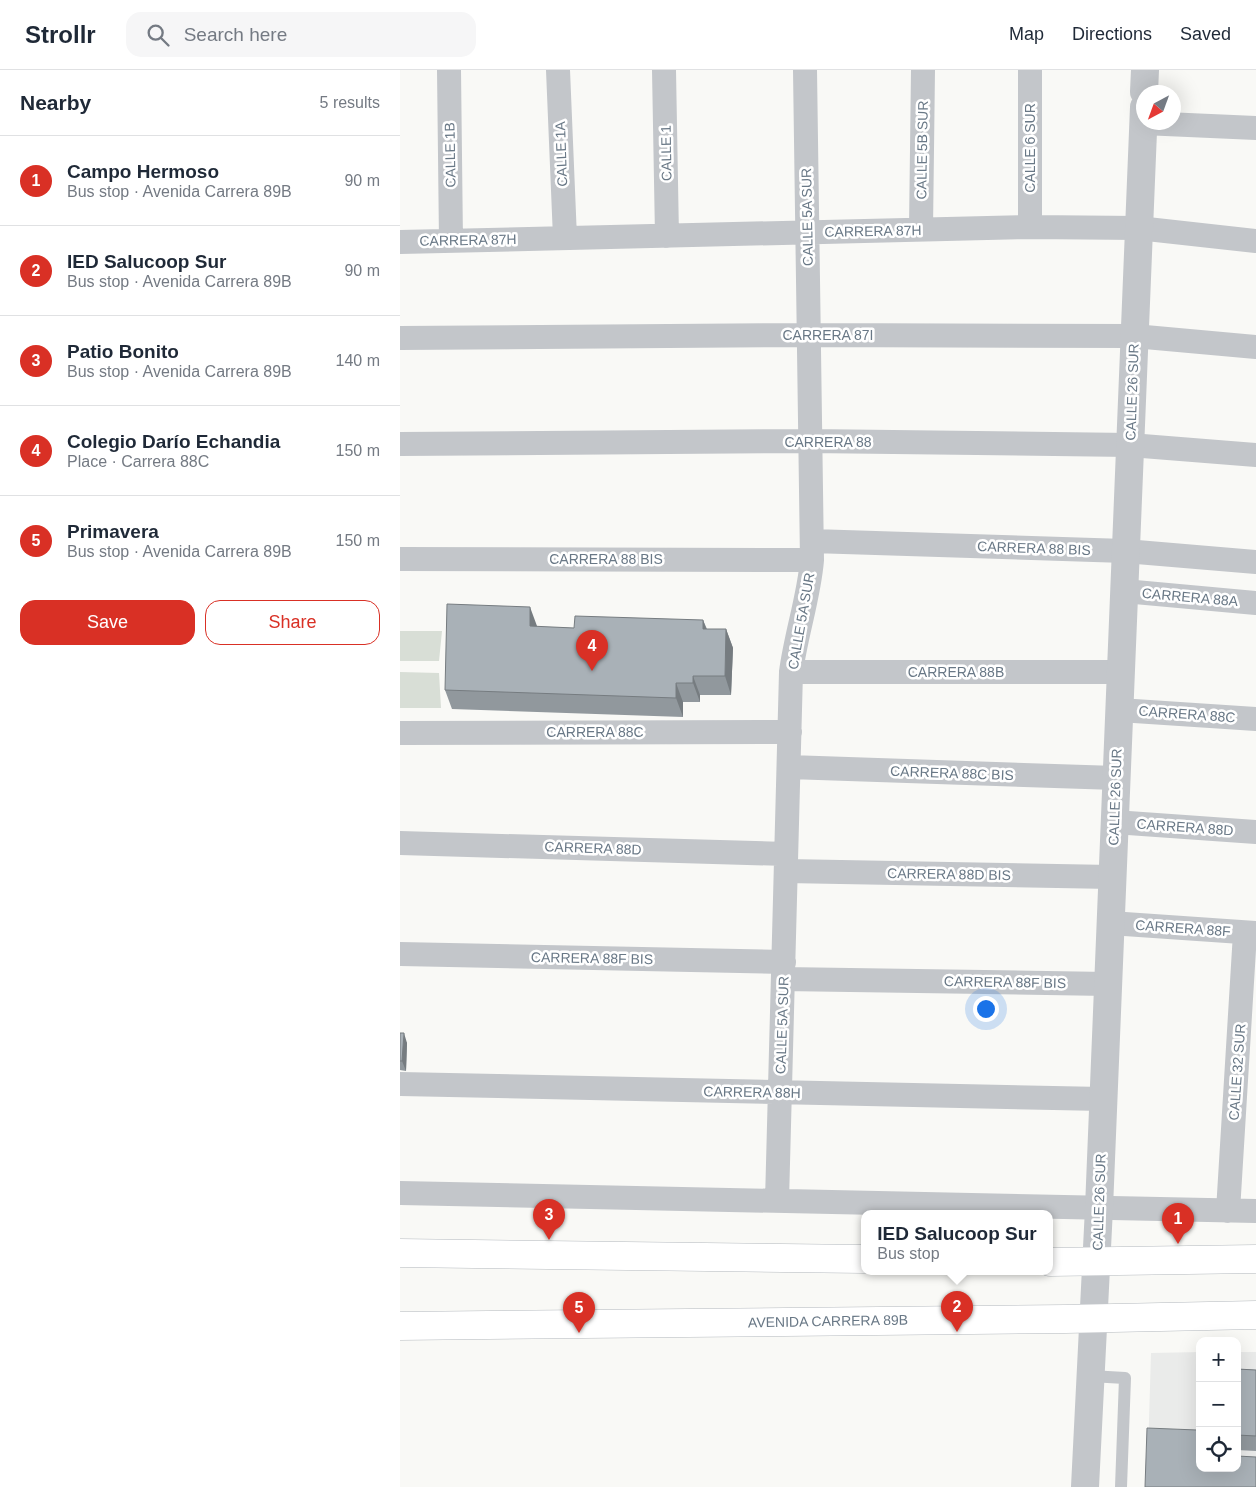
<!DOCTYPE html>
<html lang="en">
<head>
<meta charset="utf-8">
<style>
  :root { --surface:#fff; --page:#f6f6f7; --text:#1f2937; --muted:#747a83; --line:#e0e1e3; --accent:#d93025 }
  body { margin:0; font-family:Helvetica,sans-serif; background:var(--page); color:var(--text) }
  .controls { position:absolute; right:15px; bottom:15px; display:grid; overflow:hidden; border-radius:10px; box-shadow:0 5px 20px #0002 }
  .controls button { width:45px; height:45px; display:grid; place-items:center; padding:0; border:0; border-bottom:1px solid var(--line); background:var(--surface); color:var(--text); font:25px sans-serif }
  .compass { position:absolute; left:736px; top:15px; width:45px; height:45px; border-radius:50%; background:var(--surface); box-shadow:0 5px 20px #0002; rotate:221deg }
  .you { position:absolute; left:585px; top:938px; width:18px; height:18px; margin:-12px; border:4px solid #fff; border-radius:50%; background:#1a73e8; box-shadow:0 0 0 8px #1a73e833 }
  .badge { display:grid; place-items:center; width:32px; height:32px; border-radius:50%; background:var(--accent); color:#fff; font-size:16px; font-weight:700 }
  .pin { position:absolute; translate:-50% -41px; filter:drop-shadow(0 1px 2px #0008) }
  .pin::after { content:''; position:absolute; top:26px; width:18px; height:15px; background:inherit; clip-path:polygon(0 0,100% 0,50% 100%) }
  .popup { position:absolute; left:461px; top:1140px; width:192px; height:65px; box-sizing:border-box; display:grid; place-content:center; border-radius:10px; background:var(--surface); filter:drop-shadow(0 1px 4px #0005); font-size:16px; white-space:nowrap; color:var(--muted) }
  .popup b { font-size:19px; color:var(--text) }
  .popup::after { content:''; position:absolute; left:50%; top:100%; margin-left:-10px; border:10px solid transparent; border-top-color:var(--surface) }
  .list { margin:0; padding:0; list-style:none }
  h2 { display:flex; justify-content:space-between; align-items:center; height:65px; margin:0; padding:0 20px; font-size:21px }
  h2 small { font-size:16px; font-weight:400; color:var(--muted) }
  .list li { display:grid; grid-template-columns:32px 1fr auto; gap:15px; align-items:center; box-sizing:border-box; height:90px; padding:0 20px; border-top:1px solid var(--line) }
  .list b { display:block; font-size:19px; white-space:nowrap }
  .list p { margin:0; font-size:16px; white-space:nowrap; color:var(--muted) }
  .list em { font-size:16px; font-style:normal; color:var(--muted) }
  .actions { display:flex; gap:10px; padding:15px 20px }
  .actions a { flex:1; padding:11px 0; border:1px solid var(--accent); border-radius:15px; text-align:center; font-size:18px; color:var(--accent) }
  .actions .main { background:var(--accent); color:#fff }
  .icon { flex:none; width:28px; height:28px; fill:none; stroke:currentColor; stroke-width:2; stroke-linecap:round; stroke-linejoin:round }
  .map { position:relative; flex:none; width:856px; height:1417px; overflow:hidden }
  header { display:flex; align-items:center; gap:30px; box-sizing:border-box; height:70px; padding:0 25px; background:var(--surface); border-bottom:1px solid var(--line) }
  header strong { font-size:24px }
  nav { display:flex; gap:28px; margin-inline-start:auto; font-size:18px }
  .search { width:350px; height:45px; background:var(--page); display:flex; align-items:center; gap:12px; box-sizing:border-box; padding:0 18px; border-radius:15px; color:var(--muted); font-size:19px }
  main { display:flex }
  aside { flex:1; background:var(--surface) }
  .map>svg:first-child { display:block }
  .built { fill:#eaebea }
  .green { fill:#d8ded6 }
  .lines { fill:none; stroke-linecap:round; stroke-linejoin:round }
  .secondary-casing { stroke:#b5babf; stroke-width:29 }
  .service { stroke:#c3c6ca; stroke-width:12 }
  .minor { stroke:#c3c6ca; stroke-width:24 }
  .tertiary { stroke:#c3c6ca; stroke-width:28 }
  .secondary { stroke:#fff; stroke-width:28 }
  .wall { fill:#91989d }
  .shaded-wall { fill:#767c80 }
  .building { fill:#a9b1b7; stroke:#767c80 }
  .labels { text-anchor:middle; stroke-width:5; stroke-linejoin:round; paint-order:stroke }
  .street-label { font-size:14px; fill:#697886; stroke:#fff }
</style>
</head>
<body>
<header>
<strong>Strollr</strong>
<div class="search"><svg class="icon" aria-label="search" viewBox="0 0 24 24"><circle cx="10" cy="10" r="6"/><path d="M15 15l6 6"/></svg>Search here</div>
<nav><a>Map</a><a>Directions</a><a>Saved</a></nav>
</header>
<main>
<aside>
<h2>Nearby<small>5 results</small></h2>
<ul class="list">
<li><span class="badge">1</span><div><b>Campo Hermoso</b><p>Bus stop · Avenida Carrera 89B</p></div><em>90 m</em></li>
<li><span class="badge">2</span><div><b>IED Salucoop Sur</b><p>Bus stop · Avenida Carrera 89B</p></div><em>90 m</em></li>
<li><span class="badge">3</span><div><b>Patio Bonito</b><p>Bus stop · Avenida Carrera 89B</p></div><em>140 m</em></li>
<li><span class="badge">4</span><div><b>Colegio Darío Echandia</b><p>Place · Carrera 88C</p></div><em>150 m</em></li>
<li><span class="badge">5</span><div><b>Primavera</b><p>Bus stop · Avenida Carrera 89B</p></div><em>150 m</em></li>
</ul>
<div class="actions"><a class="main">Save</a><a>Share</a></div>
</aside>
<div class="map">
<svg width="856" height="1417" viewBox="0 0 856 1417">
  <rect width="100%" height="100%" fill="#f9f9f6"/>
  <path class="built" d="M800 1282V1398H837V1282H856V1417H747L751 1283Z"/>
  <path class="green" d="M0 561H42L39 591H0Z
    M0 602 39 603 41 638H0Z"/>
  <g class="lines">
    <g class="secondary-casing">
      <path id="secondary" d="M0 1183 464 1189
        M650 1192 856 1189
        M0 1256 666 1249 856 1245"/>
    </g>
    <path class="service" d="M690 1306 725 1308 721 1417"/>
    <path class="minor" d="M49 0 51 171
      M158 0 165 168
      M264 0 267 166
      M743 53 856 58
      M630 157V0
      M521 159 523 0
      M0 172 630 157 738 158 856 171
      M0 268 409 265 734 266 856 277
      M0 374 410 371 730 375 856 385
      M412 471 725 481 856 492
      M0 489 412 490
      M724 521 856 533
      M391 602H721
      M719 640 856 649
      M0 663 390 662
      M389 697 716 708
      M714 752 856 762
      M0 773 386 784
      M386 801 712 807
      M710 853 856 863
      M0 884 384 892
      M383 909 708 914
      M0 1014 703 1029
      M0 1123 856 1141
      M377 1131 391 602C396 564 409 527 412 490L405 0
      M828 1141 845 863"/>
    <path class="tertiary" d="M744 22 745 0
      M685 1417 699 1138 744 37"/>
    <use href="#secondary" class="secondary"/>
  </g>
  <path class="wall" d="M303 550 307 559H326L333 578 331 625H300V632H283V647L52 639 45 620 137 557 174 558Z
    M0 963 7 973 6 1001 0 1000Z
    M837 1299 856 1300V1381L837 1380Z"/>
  <path class="shaded-wall" d="M130 537 137 556V575L130 556Z
    M303 550 310 569 303 559Z
    M326 559 333 578 331 625 325 606Z
    M293 606 300 625V632L293 613Z
    M276 613 283 632V647L276 628Z
    M4 963 7 973 6 1001 2 991Z"/>
  <path class="building" d="M47 534 130 537V556L174 558 175 546 303 550V559H326L325 606H293V613H276V628L45 620Z
    M0 963H4L2 991H0Z
    M799 1297H800V1398H837V1386L856 1387V1417H745L747 1358 797 1360Z
    M837 1299 856 1300V1366L837 1365Z"/>
  <g class="labels">
    <g class="street-label">
      <text transform="translate(630 78) rotate(-90)" y="5">CALLE 6 SUR</text>
      <text transform="translate(522 80) rotate(-89)" y="5">CALLE 5B SUR</text>
      <text transform="translate(266 83) rotate(-91)" y="5">CALLE 1</text>
      <text transform="translate(161 84) rotate(-92)" y="5">CALLE 1A</text>
      <text transform="translate(50 85) rotate(-91)" y="5">CALLE 1B</text>
      <text transform="translate(407 147) rotate(-91)" y="5">CALLE 5A SUR</text>
      <text transform="translate(473 161) rotate(-1)" y="5">CARRERA 87H</text>
      <text transform="translate(68 170) rotate(-1)" y="5">CARRERA 87H</text>
      <text x="428" y="270">CARRERA 87I</text>
      <text transform="translate(732 322) rotate(-88)" y="5">CALLE 26 SUR</text>
      <text x="428" y="377">CARRERA 88</text>
      <text transform="translate(634 478) rotate(2)" y="5">CARRERA 88 BIS</text>
      <text x="206" y="494">CARRERA 88 BIS</text>
      <text transform="translate(790 527) rotate(5)" y="5">CARRERA 88A</text>
      <text transform="translate(401 551) rotate(-80)" y="5">CALLE 5A SUR</text>
      <text x="556" y="607">CARRERA 88B</text>
      <text transform="translate(787 644) rotate(4)" y="5">CARRERA 88C</text>
      <text x="195" y="667">CARRERA 88C</text>
      <text transform="translate(552 703) rotate(2)" y="5">CARRERA 88C BIS</text>
      <text transform="translate(715 727) rotate(-88)" y="5">CALLE 26 SUR</text>
      <text transform="translate(785 757) rotate(4)" y="5">CARRERA 88D</text>
      <text transform="translate(193 778) rotate(2)" y="5">CARRERA 88D</text>
      <text transform="translate(549 804) rotate(1)" y="5">CARRERA 88D BIS</text>
      <text transform="translate(783 858) rotate(4)" y="5">CARRERA 88F</text>
      <text transform="translate(192 888) rotate(1)" y="5">CARRERA 88F BIS</text>
      <text transform="translate(605 912) rotate(1)" y="5">CARRERA 88F BIS</text>
      <text transform="translate(382 955) rotate(-88)" y="5">CALLE 5A SUR</text>
      <text transform="translate(837 1002) rotate(-86)" y="5">CALLE 32 SUR</text>
      <text transform="translate(352 1022) rotate(1)" y="5">CARRERA 88H</text>
      <text transform="translate(699 1132) rotate(-88)" y="5">CALLE 26 SUR</text>
      <text transform="translate(428 1251) rotate(-1)" y="5">AVENIDA CARRERA 89B</text>
    </g>
  </g>
</svg>
<div class="controls">
<button>+</button>
<button>−</button>
<button><svg class="icon" aria-label="locate" viewBox="0 0 24 24"><circle cx="12" cy="12" r="6"/><path d="M12 2v4M12 18v4M2 12h4M18 12h4"/></svg></button>
</div>
<svg class="compass" viewBox="-18 -18 36 36"><path d="M0-13l5 13h-10z" fill="#e53935"/><path d="M0 13l5-13h-10z" fill="#747a83"/></svg>
<div class="you"></div>
<div class="pin badge" style="left:778px;top:1174px">1</div>
<div class="pin badge" style="left:557px;top:1262px">2</div>
<div class="popup"><b>IED Salucoop Sur</b>Bus stop</div>
<div class="pin badge" style="left:149px;top:1170px">3</div>
<div class="pin badge" style="left:192px;top:601px">4</div>
<div class="pin badge" style="left:179px;top:1263px">5</div>
</div>
</main>
</body>
</html>
